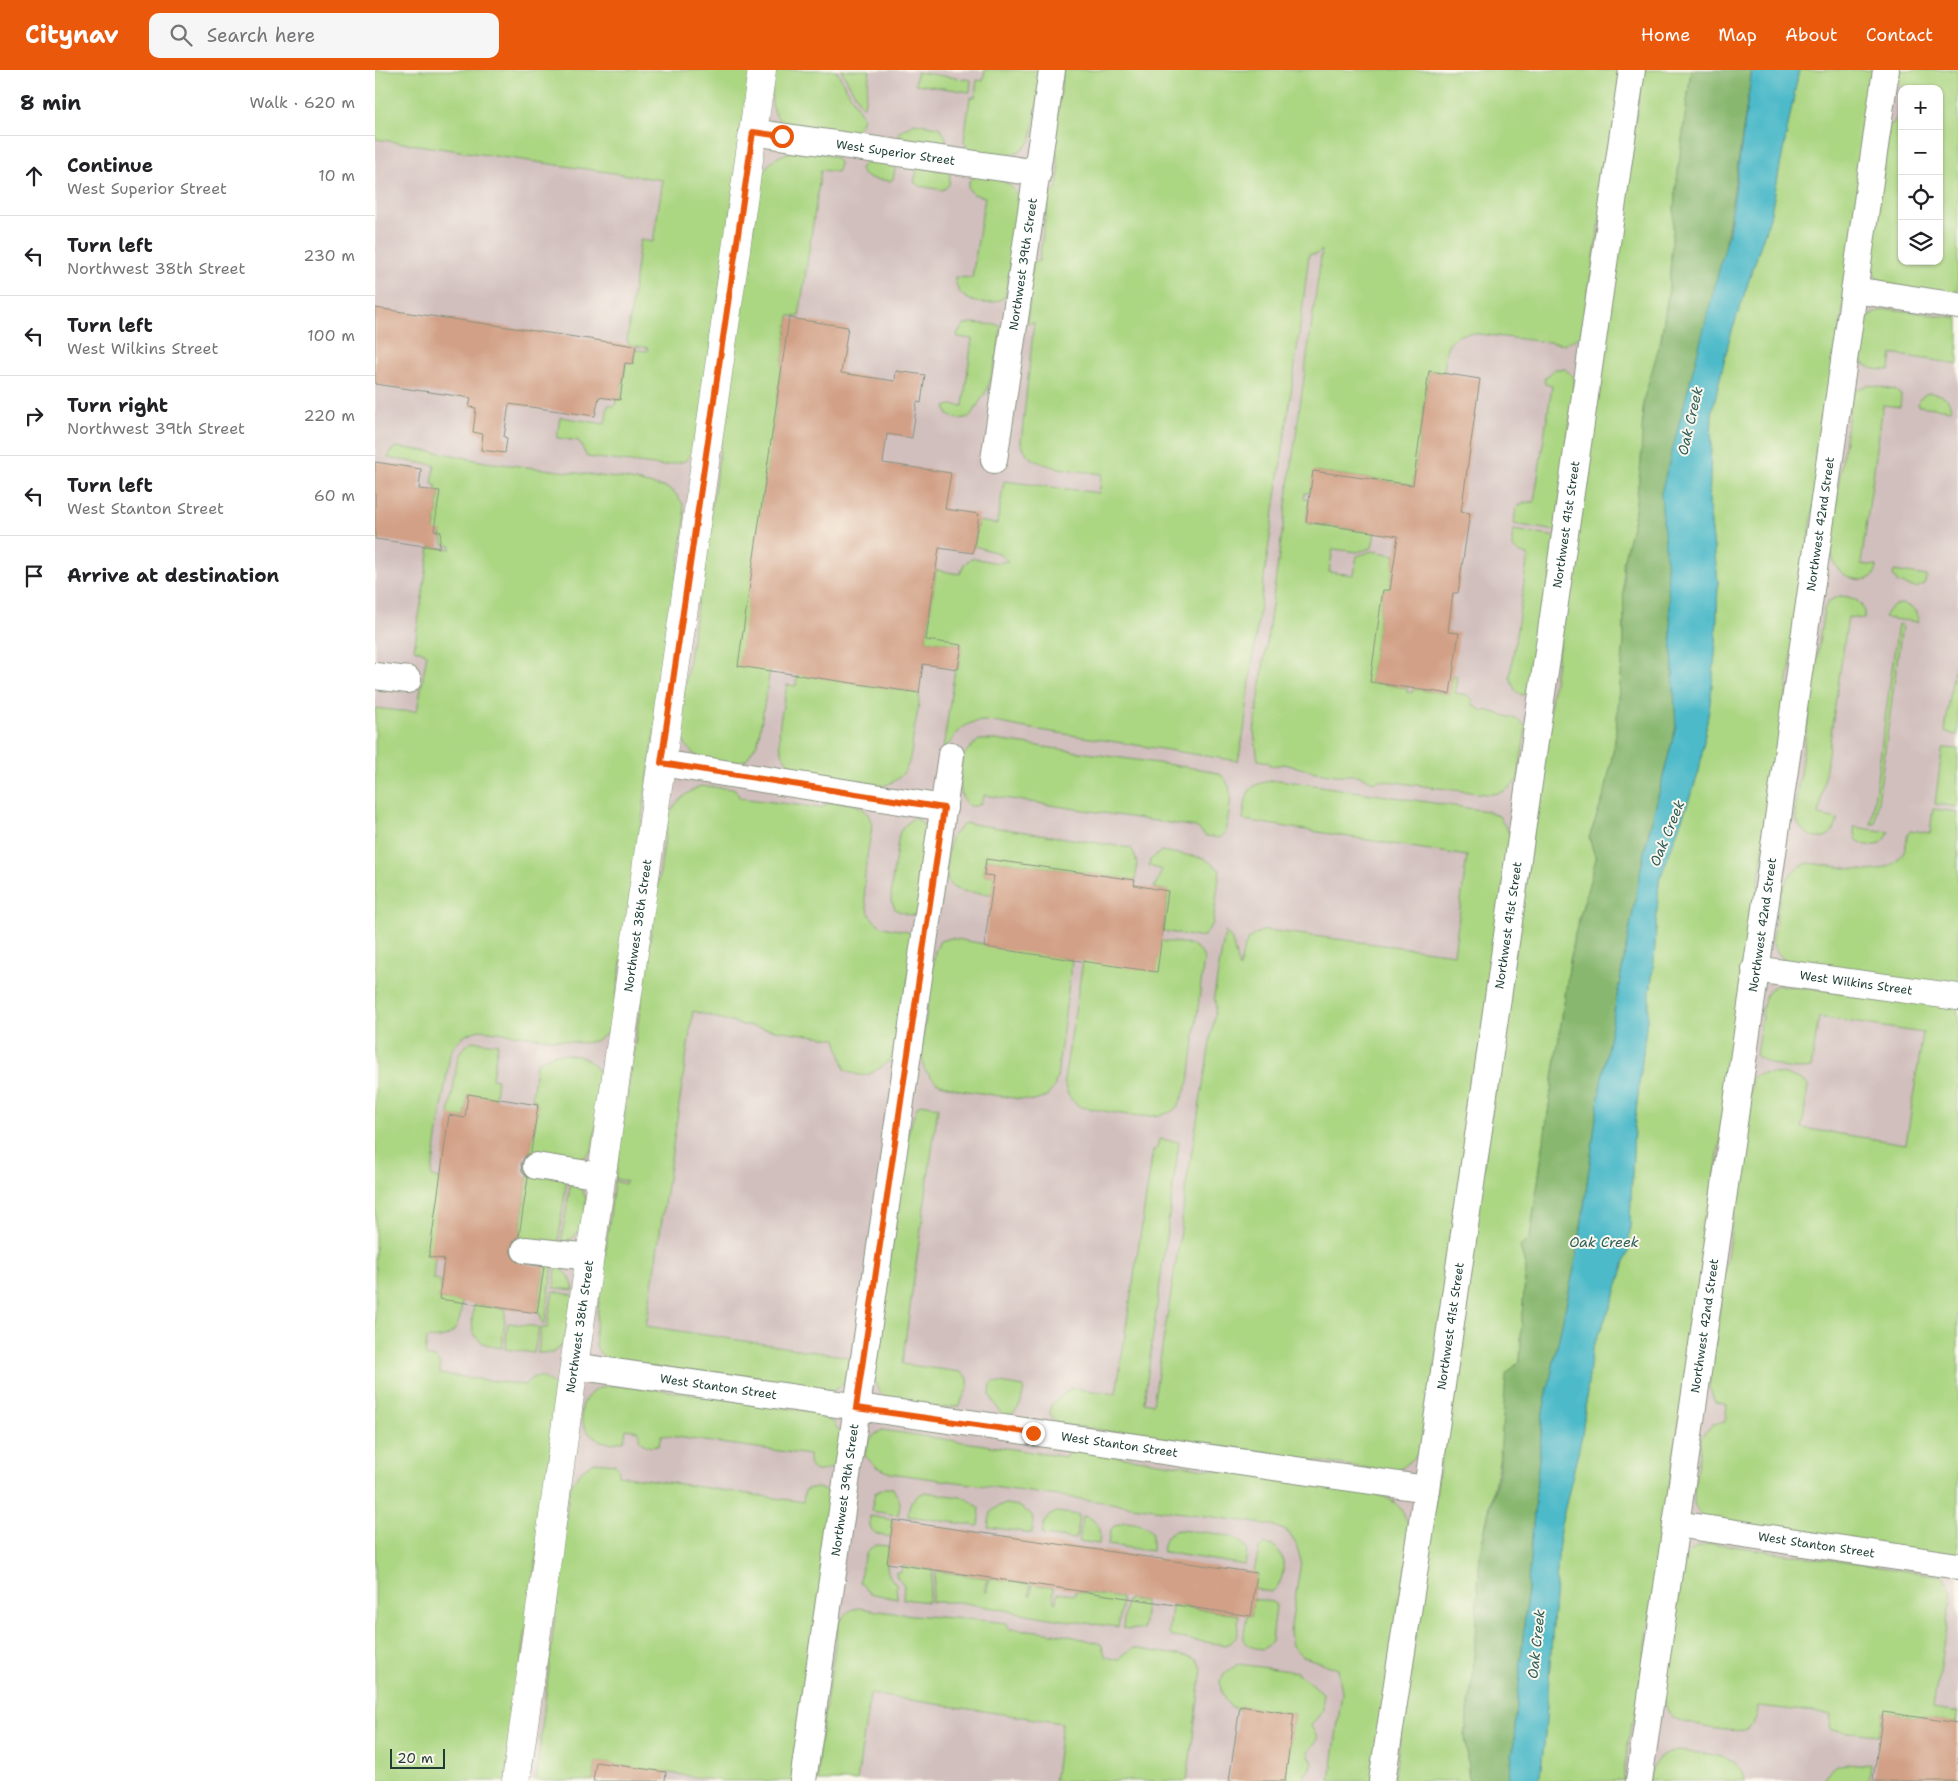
<!DOCTYPE html>
<html lang="en">
<head>
<meta charset="utf-8">
<style>
  :root { --surface:#fff; --page:#f6f6f6; --text:#202124; --muted:#757577; --line:#e0e0e0; --accent:#ea580c }
  body { margin:0; font-family:"Shantell Sans",sans-serif; background:var(--page); color:var(--text) }
  .controls { position:absolute; right:15px; top:15px; display:grid; overflow:hidden; border-radius:10px; box-shadow:0 1px 4px #0004 }
  .controls button { width:45px; height:45px; display:grid; place-items:center; padding:0; border:0; border-bottom:1px solid var(--line); background:var(--surface); color:var(--text); font:25px sans-serif }
  .scale { position:absolute; left:15px; bottom:12px; width:55px; box-sizing:border-box; padding-left:5px; border:2px solid #1f3d34; border-top:0; font-size:14px; line-height:18px; white-space:nowrap; color:#1f3d34; -webkit-text-stroke:4px #fbf7ec; paint-order:stroke }
  .stop { position:absolute; width:15px; height:15px; margin:-11px; border:4px solid #ea580c; border-radius:50%; background:#fff }
  .stop.end { background:#ea580c; border-color:#fff; box-shadow:0 1px 5px #0008 }
  .list { margin:0; padding:0; list-style:none }
  h2 { display:flex; justify-content:space-between; align-items:center; height:65px; margin:0; padding:0 20px; font-size:21px }
  h2 small { font-size:16px; font-weight:400; color:var(--muted) }
  .list li { display:grid; grid-template-columns:32px 1fr auto; gap:15px; align-items:center; box-sizing:border-box; height:80px; padding:0 20px; border-top:1px solid var(--line) }
  .list b { display:block; font-size:19px; white-space:nowrap }
  .list p { margin:0; font-size:16px; white-space:nowrap; color:var(--muted) }
  .list em { font-size:16px; font-style:normal; color:var(--muted) }
  .icon { flex:none; width:28px; height:28px; fill:none; stroke:currentColor; stroke-width:2; stroke-linecap:round; stroke-linejoin:round }
  .map { position:relative; flex:none; width:1583px; height:1711px; overflow:hidden }
  header { display:flex; align-items:center; gap:30px; box-sizing:border-box; height:70px; padding:0 25px; background:var(--accent); color:#fff }
  header strong { font-size:24px }
  nav { display:flex; gap:28px; margin-inline-start:auto; font-size:18px }
  .search { width:350px; height:45px; background:var(--page); display:flex; align-items:center; gap:12px; box-sizing:border-box; padding:0 18px; border-radius:10px; color:var(--muted); font-size:19px }
  main { display:flex }
  aside { flex:1; background:var(--surface) }
  .map>svg:first-child { display:block }
  .industrial { fill:#d1bfbd; fill-rule:evenodd }
  .green { fill:#abd682; stroke:#658a5b; fill-rule:evenodd }
  .forest { fill:#88b770; stroke:#547a52 }
  .water { fill:#4ebac9; stroke:#367c7e }
  .building { fill:#d2a086 }
  .lines { fill:none; stroke-linecap:round; stroke-linejoin:round }
  .minor-casing { stroke:#889281; stroke-width:28 }
  .major-casing { stroke:#889281; stroke-width:29 }
  .minor { stroke:#fff; stroke-width:26 }
  .major { stroke:#fff; stroke-width:28 }
  .route { stroke:#ea580c; stroke-width:6 }
  .labels { text-anchor:middle; stroke-width:4; stroke-linejoin:round; paint-order:stroke }
  .street-label { font-size:12px; fill:#1f3d34; stroke:#fbf7ec }
  .water-label { font-size:14px; font-style:italic; fill:#2b5c59; stroke:#fbf7ec }
</style>
</head>
<body>
<header>
<strong>Citynav</strong>
<div class="search"><svg class="icon" aria-label="search" viewBox="0 0 24 24"><circle cx="10" cy="10" r="6"/><path d="M15 15l6 6"/></svg>Search here</div>
<nav><a>Home</a><a>Map</a><a>About</a><a>Contact</a></nav>
</header>
<main>
<aside>
<h2>8 min<small>Walk · 620 m</small></h2>
<ul class="list">
<li><svg class="icon" aria-label="ahead" viewBox="0 0 24 24"><path d="M12 20V5M6 11l6-6 6 6"/></svg><div><b>Continue</b><p>West Superior Street</p></div><em>10 m</em></li>
<li><svg class="icon" aria-label="left" viewBox="0 0 24 24"><path d="M17 20v-9H6M10 6l-5 5 5 5"/></svg><div><b>Turn left</b><p>Northwest 38th Street</p></div><em>230 m</em></li>
<li><svg class="icon" aria-label="left" viewBox="0 0 24 24"><path d="M17 20v-9H6M10 6l-5 5 5 5"/></svg><div><b>Turn left</b><p>West Wilkins Street</p></div><em>100 m</em></li>
<li><svg class="icon" aria-label="right" viewBox="0 0 24 24"><path d="M7 20v-9h11M14 6l5 5-5 5"/></svg><div><b>Turn right</b><p>Northwest 39th Street</p></div><em>220 m</em></li>
<li><svg class="icon" aria-label="left" viewBox="0 0 24 24"><path d="M17 20v-9H6M10 6l-5 5 5 5"/></svg><div><b>Turn left</b><p>West Stanton Street</p></div><em>60 m</em></li>
<li><svg class="icon" aria-label="arrive" viewBox="0 0 24 24"><path d="M6 21V4h12l-3 4 3 4H6"/></svg><div><b>Arrive at destination</b></div></li>
</ul>
</aside>
<div class="map">
<svg width="1583" height="1711" viewBox="0 0 1583 1711">
  <rect width="100%" height="100%" fill="#fbf7ec"/>
  <filter id="ink" filterUnits="userSpaceOnUse"><feTurbulence type="fractalNoise" baseFrequency=".02" numOctaves="2"/><feDisplacementMap in="SourceGraphic" scale="10" xChannelSelector="R" yChannelSelector="G"/><feConvolveMatrix kernelMatrix="1 2 1 2 8 2 1 2 1" color-interpolation-filters="sRGB"/></filter>
  <filter id="wash" filterUnits="userSpaceOnUse"><feTurbulence type="fractalNoise" baseFrequency=".0096" numOctaves="4" result="noise"/><feDisplacementMap in="SourceGraphic" scale="20" xChannelSelector="R" yChannelSelector="G"/><feGaussianBlur stdDeviation="1.12" result="paint"/><feColorMatrix in="noise" values="0 0 0 0 0 0 0 0 0 0 0 0 0 0 0 0 0 1.4 0 .05"/><feComposite in="paint" operator="in"/></filter>
  <g filter="url(#wash)">
    <rect width="100%" height="100%" fill="#f2e8ce"/>
    <path class="industrial" d="M0 0H1583V1711H0ZM1527 19H1564V191H1527Z"/>
    <path class="green" d="M0 0H377L322 377 310 391 289 396 212 387 204 371 182 368 185 347 230 354 233 335 240 336 241 330H245L251 291 258 294 259 285 255 279 272 281 273 278 255 275 252 270 265 170 278 172 288 110 0 69Z
      M400 0H461L488 47C486 57 481 62 472 64L407 53C392 39 397 19 400 0Z
      M466 0H495L489 36H487Z
      M610 0H669L656 70C642 91 619 85 597 83L593 80 589 71 595 27H600L602 10 608 11Z
      M688 0H1250L1206 266 1190 274 1095 263C1069 266 1071 281 1069 303L1054 301 1038 415 939 401 935 423H930L929 429 934 430 931 453 1000 462 997 478 982 482 958 479 954 502 979 505 982 486 997 481 1020 485 1015 520H1008L995 612 1032 618V622L1037 623 1038 619 1075 624 1078 605 1082 606 1080 623 1093 625 1099 631 1097 634 1109 642 1111 640 1144 650 1151 657 1143 709C1135 720 1124 725 1110 724L1003 710 998 712 983 705H961L941 702 909 694 897 696 892 692 883 690 879 662 947 180 942 184H934C916 344 887 502 869 661L863 691 645 657C602 648 590 644 567 686L580 599H583L587 575 551 570 561 500 585 504 589 494 598 488 622 493 633 491 623 483 599 476 603 451 622 454 629 411 724 423 727 404C708 401 665 399 652 384 650 381 648 377 646 373L659 252 652 254 658 191H664L673 129 682 118 684 100 679 72Z
      M1268 0H1316L1300 125 1294 218 1266 392 1259 448 1248 492 1249 572 1240 671 1230 723 1214 768 1221 789 1198 871 1155 1167 1145 1177 1151 1199 1147 1245 1145 1291 1105 1482 1098 1605 1090 1665 1094 1711H1019Z
      M1424 0H1503L1260 1650 1256 1654 1248 1711H1164L1169 1676 1185 1459 1207 1365 1217 1279 1238 1231 1254 1178 1259 1058 1279 890 1284 811 1324 702 1336 626 1341 574 1343 511 1334 437 1337 342 1354 270 1395 147Z
      M1524 0H1583V229L1506 213 1499 204 1496 189 1514 58 1523 47 1527 17 1523 6ZM1527 19H1564V191H1527Z
      M542 2 596 10 595 22 540 14Z
      M539 53 564 57 571 67 570 74 564 79 543 76 525 68 524 62Z
      M430 80C442 83 473 84 462 102L446 100 424 247 414 246 364 595 395 600 383 672 371 690C349 695 319 695 309 671 305 663 306 653 306 644L385 110C393 88 408 82 430 80Z
      M493 90 516 95 520 99 518 109 515 111C505 109 487 111 485 98Z
      M545 97 571 101 575 104 574 115 568 120 544 116 539 112 542 100Z
      M602 105C627 109 640 111 647 138L630 227C612 240 580 232 580 207L597 208 610 127 598 124 593 118 594 111Z
      M1515 239 1583 248V294L1517 284 1515 300C1508 300 1499 300 1492 296 1480 287 1481 264 1489 253 1495 243 1504 240 1515 239Z
      M597 253 623 255 626 257 623 283 612 320 595 347 583 349 573 345 570 337 577 335 588 336 597 269 583 267 582 264 589 255Z
      M1180 299H1190L1200 308 1182 461 1139 454C1141 437 1141 432 1159 432L1177 316 1170 314 1169 309Z
      M1493 315 1520 320 1526 325 1525 337 1508 335 1486 494 1502 496C1501 516 1474 511 1465 501 1458 494 1456 484 1455 475L1476 328 1481 320Z
      M1553 323C1566 324 1575 326 1576 340L1543 336C1543 329 1547 326 1553 323Z
      M22 377 73 384 110 392 251 409 292 418 301 424 308 434 310 450 237 956C230 968 221 972 207 973L106 960C90 963 82 969 75 983L56 1107 66 1109 58 1209 66 1211 64 1229 87 1232C85 1256 80 1271 52 1268L50 1286 60 1288 64 1292 65 1304 150 1315C161 1298 177 1310 184 1324L130 1711H0V638L25 641H42L52 584 39 579 55 477 76 479V476L68 474 66 462 59 461 65 421H61V415L57 414 60 395 13 388 16 381Z
      M1138 460 1181 467 1159 614 1154 622 1147 625C1139 621 1137 615 1135 606L1153 485C1136 481 1136 477 1138 460Z
      M1519 501 1552 506 1549 514 1541 518 1523 513 1518 506Z
      M1464 526C1479 526 1491 533 1489 549L1473 547 1444 745 1463 749C1456 782 1418 768 1420 737L1449 539 1454 531Z
      M1526 534C1537 536 1543 541 1543 552L1509 548C1512 539 1518 535 1526 534Z
      M1523 554 1527 555 1500 754H1496Z
      M1580 591 1583 592V665L1571 663 1570 661Z
      M422 604 544 623C545 636 541 648 539 661 535 687 537 707 508 716L425 702C392 685 407 645 412 615L421 616Z
      M604 670H620L832 700C837 702 843 703 847 706 862 719 853 746 850 763L845 768 831 766 821 757 609 725 606 734C580 747 584 700 588 687 590 681 599 675 604 670Z
      M1569 678 1583 679V737L1560 734 1567 682Z
      M905 710 1112 741 1124 746 1136 766 1050 1373C1042 1387 1033 1395 1019 1402L683 1354 675 1345 676 1335 696 1318 741 1324 778 1081 782 1078 784 1069 804 1072 769 1332 778 1334 806 1160 810 1122 841 937 839 926 850 862 857 870 864 899C869 879 868 866 891 860L1079 884 1092 786 868 750C872 719 872 713 905 710Z
      M325 716 360 719 365 728 446 738 454 732C475 734 491 731 497 755 494 780 479 836 502 853 513 862 528 857 539 865L523 989 518 992 512 991C510 995 507 997 503 999 489 1008 484 1007 470 999L461 969 367 955 318 941 271 1256 474 1287C483 1301 470 1313 459 1321L234 1291 226 1285 221 1276 220 1264 239 1111 250 1114 251 1111 240 1109 293 746C301 731 310 724 325 716Z
      M1558 739 1583 742V925L1417 898 1403 883 1397 873 1406 820H1408C1412 806 1419 797 1434 793L1493 801C1510 800 1526 793 1531 775 1532 770 1532 764 1535 760L1555 763Z
      M539 747 549 755 554 767 546 840 539 845H534L521 840 516 831 517 811 524 764 528 757Z
      M591 753 756 778C763 790 763 797 760 810L611 789 609 805 619 806 617 824C606 823 592 823 581 819 564 812 574 781 576 767L583 761 584 758Z
      M1479 757 1514 762C1508 778 1492 779 1481 769Z
      M786 781 829 788 845 800 838 853 829 866 822 867 788 861 793 821 779 818 787 800 774 796 775 790Z
      M576 868 697 890 682 1007 679 1018 671 1027 659 1031 585 1020 562 1013 549 999 546 983 560 881 565 871Z
      M786 871C802 873 824 871 829 889L814 1012C810 1020 807 1030 802 1037 786 1056 728 1040 706 1037 694 1030 692 1024 689 1011L708 891Z
      M1402 915 1583 935V1490L1332 1450 1323 1442 1319 1433V1421L1326 1367 1338 1354 1350 1352 1352 1335 1340 1332 1334 1317 1377 1007C1389 1000 1426 1004 1433 1016L1427 1058 1531 1074 1548 963 1444 947 1436 998C1419 1001 1394 997 1381 985L1390 926 1395 919Z
      M97 971 123 974 117 1008 122 1009 120 1028 93 1025 90 1048 74 1045 83 987 86 980Z
      M180 984C204 984 218 987 228 1010L217 1081 206 1090 155 1087 163 1035 160 1034V1029H157L161 994 170 988Z
      M546 1034 563 1037 527 1294 586 1302 593 1308C595 1320 587 1325 585 1336L567 1338 513 1330 504 1321 498 1309 533 1063 542 1037Z
      M153 1105 192 1108 183 1174 144 1170Z
      M196 1110 207 1120 211 1128 209 1155 198 1168 186 1173Z
      M170 1192 178 1194 170 1254H168L165 1244 162 1243Z
      M181 1196C192 1200 197 1210 199 1220L179 1218Z
      M178 1221 199 1225 188 1275 177 1283H163L166 1258H172Z
      M99 1234 131 1239 127 1278C96 1274 95 1261 99 1234Z
      M133 1253 164 1257 159 1283 130 1279Z
      M619 1312 649 1317C647 1330 644 1347 627 1346L615 1325 616 1314Z
      M235 1315 287 1320 445 1343 446 1347 458 1352 467 1365 465 1392C451 1401 433 1410 434 1385L286 1365 284 1375C277 1379 268 1376 264 1369V1361L251 1359 249 1370C216 1384 189 1341 220 1320 224 1318 230 1316 235 1315Z
      M507 1360 691 1387 692 1382 699 1380 993 1422C1022 1430 1025 1433 1036 1461L1000 1711H955L967 1622 963 1599 927 1586 917 1576 915 1562 926 1491 921 1474 913 1462 897 1455 515 1403 500 1396 490 1386C491 1372 495 1367 507 1360Z
      M220 1392 240 1394 244 1398 243 1405 428 1432 430 1420C443 1414 452 1421 460 1431L420 1711H347L221 1692 218 1711H161L194 1420C200 1406 207 1399 220 1392Z
      M510 1418H518C524 1432 527 1426 523 1445L496 1441 500 1423Z
      M550 1422 592 1428 604 1438 605 1446 603 1456 533 1446C534 1432 538 1427 550 1422Z
      M631 1434 644 1436 657 1445 658 1453 657 1463 613 1457 616 1442 623 1436Z
      M682 1442 704 1445 701 1469 667 1465C668 1454 670 1446 682 1442Z
      M495 1446 518 1450 516 1467C501 1465 493 1463 495 1446Z
      M708 1446C723 1449 726 1459 724 1474L704 1471Z
      M750 1452C761 1453 770 1454 777 1463V1481L733 1475 735 1462 739 1456Z
      M803 1460C818 1462 863 1462 870 1476 873 1481 871 1489 870 1495L787 1482C789 1470 790 1463 803 1460Z
      M1337 1473 1568 1506 1577 1522 1558 1638 1583 1642 1581 1653 1508 1642 1504 1665 1455 1660 1456 1644 1383 1636C1381 1643 1380 1653 1374 1658 1365 1666 1306 1654 1297 1646 1291 1641 1290 1633 1288 1625L1308 1490 1319 1479Z
      M889 1474C915 1474 912 1514 896 1522L879 1519 882 1503 879 1502 884 1479Z
      M502 1475 514 1476C512 1491 509 1504 521 1514L522 1529 494 1523 485 1512C487 1497 487 1480 502 1475Z
      M528 1496 558 1500 553 1532 528 1529 529 1515 522 1508 521 1502H526Z
      M561 1501 612 1508 610 1522H612L614 1508 655 1514 654 1526 656 1525 657 1514 678 1518 679 1533 681 1532 682 1523 700 1525V1521L746 1528V1530L747 1531 743 1557 680 1549 584 1532H556Z
      M753 1529 769 1531 770 1542 768 1560C761 1558 756 1560 748 1558L751 1532 753 1531Z
      M878 1529 897 1532 901 1535 897 1572 888 1579C862 1577 869 1567 872 1546H876Z
      M797 1535 864 1545C862 1559 866 1569 850 1575L797 1567 794 1564Z
      M485 1538C533 1547 583 1547 632 1553L634 1559C666 1560 696 1565 726 1574L731 1587 744 1590 748 1585 758 1578 816 1587 822 1590 827 1599 812 1711H679L687 1653 495 1624 482 1711H443V1684L464 1550 467 1549C472 1541 476 1539 485 1538Z
      M863 1594 923 1602 922 1604 934 1611 948 1623V1640L936 1656 942 1666V1671C934 1681 929 1679 938 1692L936 1698 932 1703H929V1711H910L919 1644 865 1636 864 1640C851 1637 845 1624 845 1611L850 1603Z
      M1303 1681C1325 1684 1368 1682 1370 1711H1274C1277 1692 1284 1684 1303 1681Z
      M1472 1693 1495 1695 1493 1711H1449C1453 1699 1460 1694 1472 1693Z"/>
    <path class="forest" d="M1316 0H1377L1295 544 1301 656 1269 782 1226 1012 1203 1180 1168 1342 1138 1681 1133 1711H1094L1090 1665 1098 1605 1105 1482 1124 1400 1131 1304 1145 1291 1147 1245 1151 1199 1145 1177 1155 1167 1198 871 1221 789 1214 768 1230 723 1240 671 1249 572 1248 492 1259 448 1266 392 1268 331 1286 270 1294 218 1300 125Z"/>
    <path class="water" d="M1377 0H1424L1395 147 1354 270 1337 342 1334 437 1343 511 1341 574 1336 626 1324 702 1284 811 1279 890 1259 1058 1254 1178 1238 1231 1217 1279 1207 1365 1185 1459 1169 1676 1164 1711H1133L1138 1681 1168 1342 1203 1180 1226 1012 1269 782 1301 656 1295 544 1286 423 1354 162Z"/>
    <g id="blocks">
      <path class="building" d="M0 238 126 256 261 276 258 294 250 293 245 330 224 327 220 346 134 334 129 367 132 368 130 383 106 380 108 364 98 362 101 338 94 337 96 328 0 314Z
        M414 248 473 257 466 303 520 311 521 301 550 305 546 333 542 332 537 368 512 364 508 393 576 403 570 439 604 444 598 483 564 478 551 570 587 575 583 599 548 594 544 623 363 596Z
        M1054 301 1105 309 1086 442 1095 443 1083 523H1078L1073 562 1084 563 1075 624 995 612 1008 520H1015L1023 466 931 452 938 401 1038 415Z
        M0 392 46 399 44 419 65 421 59 460 66 462 64 478 0 469Z
        M611 789 760 810 759 815 793 821 782 902 609 877 619 806 609 805Z
        M93 1024 163 1035 156 1082 150 1086 146 1094 147 1102 153 1108 144 1166 138 1172 135 1179 137 1186 142 1192 169 1197 162 1243 64 1229 69 1189 54 1187 74 1045 90 1048Z
        M518 1450 882 1503 876 1546 512 1493Z
        M865 1636 919 1644 910 1711H854Z
        M1508 1642 1583 1653V1711H1498Z
        M221 1692 291 1702 290 1711H218Z"/>
    </g>
  </g>
  <g filter="url(#ink)">
    <use href="#blocks" fill-opacity="0" stroke="#889281" stroke-width="1"/>
    <g class="lines">
      <g class="minor-casing">
        <g id="minor">
          <path id="s1" d="M377 62 663 103"/>
          <path d="M1479 220 1583 236"/>
          <path id="s2" d="M619 390 677 0"/>
          <path d="M0 606 33 610"/>
          <path d="M286 693 569 738"/>
          <path id="s3" d="M1380 899 1583 927"/>
          <path d="M161 1096 226 1106"/>
          <path d="M150 1180 215 1187"/>
          <path id="s4" d="M199 1296 1052 1419"/>
          <path id="s5" d="M1301 1454 1583 1496"/>
          <path id="s6" d="M428 1711 576 685"/>
          <path id="s7" d="M1007 1711 1052 1419 1257 0"/>
          <path id="s8" d="M1264 1711 1511 0"/>
        </g>
      </g>
      <g class="major-casing">
        <g id="major">
          <path id="s9" d="M141 1711 199 1296 387 0"/>
        </g>
      </g>
      <use href="#minor" class="minor"/>
      <use href="#major" class="major"/>
    </g>
  </g>
  <g class="lines" filter="url(#ink)">
    <path class="route" d="M407 66 378 62 286 693 569 738 481 1338 658 1363"/>
  </g>
  <g class="labels">
    <g class="street-label">
      <text dy="4" stroke="none"><textPath href="#s1" startOffset="145">West Superior Street</textPath></text>
      <text dy="4" stroke="none"><textPath href="#s2" startOffset="198">Northwest 39th Street</textPath></text>
      <text dy="4" stroke="none"><textPath href="#s7" startOffset="1270">Northwest 41st Street</textPath></text>
      <text dy="4" stroke="none"><textPath href="#s8" startOffset="1270">Northwest 42nd Street</textPath></text>
      <text dy="4" stroke="none"><textPath href="#s9" startOffset="864">Northwest 38th Street</textPath></text>
      <text dy="4" stroke="none"><textPath href="#s8" startOffset="865">Northwest 42nd Street</textPath></text>
      <text dy="4" stroke="none"><textPath href="#s7" startOffset="865">Northwest 41st Street</textPath></text>
      <text dy="4" stroke="none"><textPath href="#s3" startOffset="102">West Wilkins Street</textPath></text>
      <text dy="4" stroke="none"><textPath href="#s9" startOffset="459">Northwest 38th Street</textPath></text>
      <text dy="4" stroke="none"><textPath href="#s8" startOffset="460">Northwest 42nd Street</textPath></text>
      <text dy="4" stroke="none"><textPath href="#s7" startOffset="460">Northwest 41st Street</textPath></text>
      <text dy="4" stroke="none"><textPath href="#s4" startOffset="146">West Stanton Street</textPath></text>
      <text dy="4" stroke="none"><textPath href="#s4" startOffset="551">West Stanton Street</textPath></text>
      <text dy="4" stroke="none"><textPath href="#s6" startOffset="294">Northwest 39th Street</textPath></text>
      <text dy="4" stroke="none"><textPath href="#s5" startOffset="142">West Stanton Street</textPath></text>
    </g>
    <g class="water-label">
      <text transform="translate(1315 351) rotate(-77)" y="5">Oak Creek</text>
      <text transform="translate(1292 763) rotate(-68)" y="5">Oak Creek</text>
      <text x="1229" y="1177">Oak Creek</text>
      <text transform="translate(1161 1574) rotate(-84)" y="5">Oak Creek</text>
    </g>
  </g>
</svg>
<div class="controls">
<button>+</button>
<button>−</button>
<button><svg class="icon" aria-label="locate" viewBox="0 0 24 24"><circle cx="12" cy="12" r="6"/><path d="M12 2v4M12 18v4M2 12h4M18 12h4"/></svg></button>
<button><svg class="icon" aria-label="layers" viewBox="0 0 24 24"><path d="M12 4l9 5-9 5-9-5zM3 14l9 5 9-5"/></svg></button>
</div>
<div class="scale">20 m</div>
<div class="stop" style="left:407px;top:66px"></div>
<div class="stop end" style="left:658px;top:1363px"></div>
</div>
</main>
</body>
</html>
